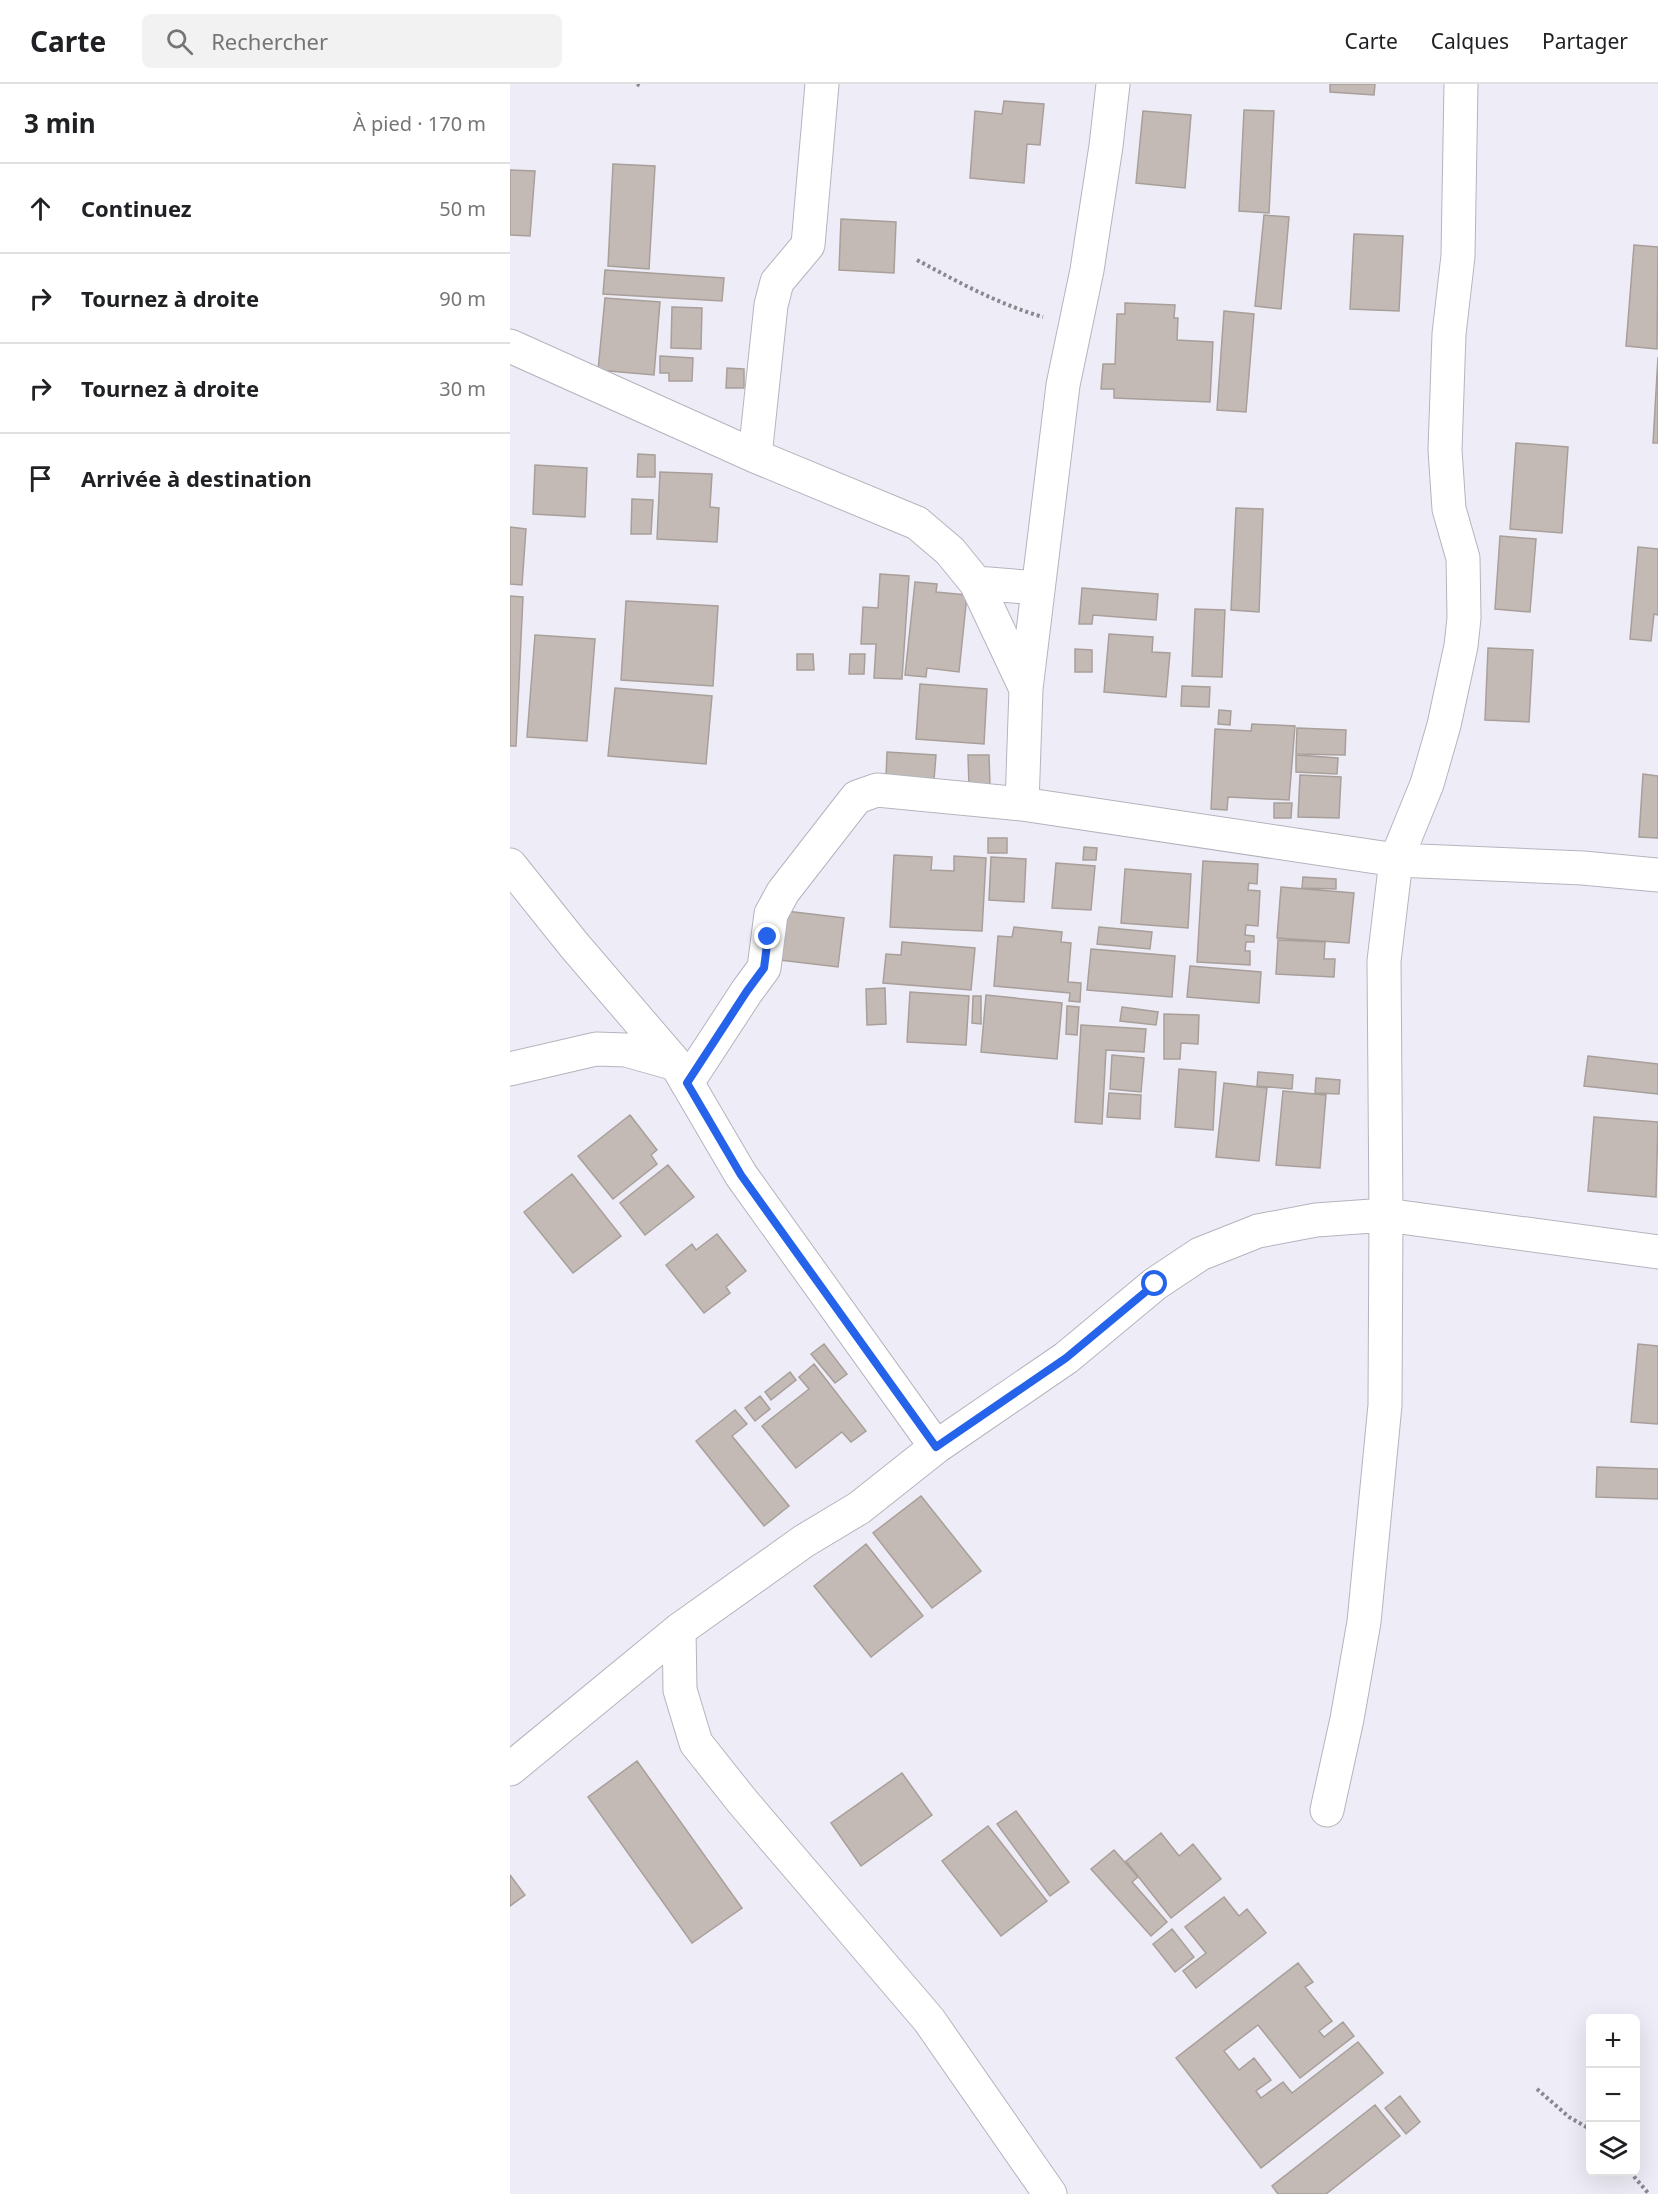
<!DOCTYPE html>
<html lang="fr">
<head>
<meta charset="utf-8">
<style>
  :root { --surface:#fff; --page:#f2f2f2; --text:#202124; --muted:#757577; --line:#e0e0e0 }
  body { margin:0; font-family:"Noto Sans",sans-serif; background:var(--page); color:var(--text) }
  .controls { position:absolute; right:18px; bottom:18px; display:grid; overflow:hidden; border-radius:9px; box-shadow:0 6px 24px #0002 }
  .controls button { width:54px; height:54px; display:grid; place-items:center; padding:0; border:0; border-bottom:2px solid var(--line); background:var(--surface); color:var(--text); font:30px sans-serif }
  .stop { position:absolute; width:18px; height:18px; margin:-14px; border:4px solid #2563eb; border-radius:50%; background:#fff }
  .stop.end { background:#2563eb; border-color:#fff; box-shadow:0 2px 6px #0008 }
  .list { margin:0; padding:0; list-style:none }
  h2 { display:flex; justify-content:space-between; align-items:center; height:78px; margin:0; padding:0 24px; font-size:26px }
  h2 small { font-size:20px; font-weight:400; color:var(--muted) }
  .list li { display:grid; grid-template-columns:39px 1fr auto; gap:18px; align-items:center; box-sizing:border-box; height:90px; padding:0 24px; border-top:2px solid var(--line) }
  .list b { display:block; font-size:22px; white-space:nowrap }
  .list em { font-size:20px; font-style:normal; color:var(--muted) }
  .icon { flex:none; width:33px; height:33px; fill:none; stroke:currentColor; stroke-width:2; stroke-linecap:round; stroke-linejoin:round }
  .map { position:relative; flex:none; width:1148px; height:2110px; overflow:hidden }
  header { display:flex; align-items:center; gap:36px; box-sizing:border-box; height:84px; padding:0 30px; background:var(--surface); border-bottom:2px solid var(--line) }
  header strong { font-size:28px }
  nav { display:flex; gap:33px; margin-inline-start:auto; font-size:21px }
  .search { width:420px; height:54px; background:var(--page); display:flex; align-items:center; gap:15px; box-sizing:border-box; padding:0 21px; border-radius:9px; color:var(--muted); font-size:22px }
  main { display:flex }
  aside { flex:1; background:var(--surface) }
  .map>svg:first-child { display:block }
  .building { fill:#c4bab5; stroke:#a89f9a; stroke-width:1.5 }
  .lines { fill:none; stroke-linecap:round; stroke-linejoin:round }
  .minor-casing { stroke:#b5b4be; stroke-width:35 }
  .path { stroke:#89888f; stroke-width:4; stroke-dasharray:3 3; stroke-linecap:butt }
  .minor { stroke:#fff; stroke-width:33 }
  .route { stroke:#2563eb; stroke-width:8 }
</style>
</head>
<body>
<header>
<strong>Carte</strong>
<div class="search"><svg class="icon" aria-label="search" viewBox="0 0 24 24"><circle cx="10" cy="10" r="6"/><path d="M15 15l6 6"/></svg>Rechercher</div>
<nav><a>Carte</a><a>Calques</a><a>Partager</a></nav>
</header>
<main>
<aside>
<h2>3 min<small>À pied · 170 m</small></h2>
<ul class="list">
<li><svg class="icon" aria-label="ahead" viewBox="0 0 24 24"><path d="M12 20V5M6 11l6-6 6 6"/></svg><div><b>Continuez</b></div><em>50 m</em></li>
<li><svg class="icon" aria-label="right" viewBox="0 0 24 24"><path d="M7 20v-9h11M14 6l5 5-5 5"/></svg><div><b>Tournez à droite</b></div><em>90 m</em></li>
<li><svg class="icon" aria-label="right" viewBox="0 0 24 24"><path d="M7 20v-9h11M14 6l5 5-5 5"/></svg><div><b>Tournez à droite</b></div><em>30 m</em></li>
<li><svg class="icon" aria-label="arrive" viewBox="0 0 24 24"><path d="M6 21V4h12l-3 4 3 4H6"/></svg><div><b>Arrivée à destination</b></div></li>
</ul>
</aside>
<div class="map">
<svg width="1148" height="2110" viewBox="0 0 1148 2110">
  <rect width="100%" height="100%" fill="#eeedf7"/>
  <path class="building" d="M820 0H865L864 11 820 8Z
    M494 17 534 20 530 61 517 60 514 99 460 94 465 27 492 30Z
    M734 26 764 27 759 129 729 127Z
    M633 27 681 31 675 104 626 99Z
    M103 80 145 82 139 185 98 182Z
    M0 86 25 87 20 152 0 151Z
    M754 131 779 133 771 225 745 222Z
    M331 135 386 138 384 189 329 186Z
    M844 150 893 152 889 227 840 225Z
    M1124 161 1148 163 1147 265 1116 262Z
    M95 186 214 194 212 217 93 210Z
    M95 214 150 218 144 291 88 286Z
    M615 219 665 221 664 234H668L667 256 703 258 700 318 604 314V305H591L593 280H605L607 230H615Z
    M162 223 192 224 191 265 161 264Z
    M714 227 744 230 736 328 707 326Z
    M150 272 183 274 182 297H159V289H150Z
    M1148 273V359H1143Z
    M217 284 234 285V304H216Z
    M1006 359 1058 363 1052 449 1000 445Z
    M128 370 145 371V393H127Z
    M25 381 77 384 75 433 23 430Z
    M150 388 202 390 200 423 209 424 207 458 147 455Z
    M122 415 143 416 141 450H121Z
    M726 424 753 425 749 528 721 526Z
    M0 443 16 445 12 501 0 500Z
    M990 452 1026 455 1020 528 985 525Z
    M1128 463 1148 465V531L1144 530 1141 557 1120 555Z
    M370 490 399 492 392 595 364 594 366 560H351L353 523 368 524Z
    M405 498 427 500 426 508 457 511 449 588 417 584 416 593 395 591Z
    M572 504 648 510 646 536 583 531 582 540H569Z
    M0 512 13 513 6 662H0Z
    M116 517 208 522 203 602 111 596Z
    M685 525 715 526 712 593 682 592Z
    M599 550 643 553 642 568 660 569 656 613 594 608Z
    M25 551 85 555 77 657 17 653Z
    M978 564 1023 566 1019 638 975 636Z
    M565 565 582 566V588H565Z
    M287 570H303L304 586H287Z
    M340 570H355L354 590H339Z
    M410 600 477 605 474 660 406 655Z
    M672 602 700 603 699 623 671 622Z
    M105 604 202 612 196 680 98 672Z
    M709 626 721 627 720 641 708 640Z
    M742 640 785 642 779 716 718 713 717 726 701 725 705 645 741 647Z
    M787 644 836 646 835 671 786 670Z
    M377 668 426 671 424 696 376 693Z
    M458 671H479L480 702 459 703Z
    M786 671 828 674 827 690 786 688Z
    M1133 690 1148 692V754L1129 753Z
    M790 691 831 693 829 734 788 733Z
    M764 719H782L781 734H764Z
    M478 754H497V769H478Z
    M574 763 587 764 586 776H573Z
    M384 771 422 773 421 786 444 787V772L476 774 472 847 380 843Z
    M481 773 516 775 514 818 479 816Z
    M693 777 748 780 747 800 739 799 738 806 750 807 748 842 736 841 735 851 744 852V858H736L735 867H740V881L687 878Z
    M546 779 585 782 581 826 542 824Z
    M615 785 681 790 678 844 611 839Z
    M793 793 826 795V805L792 804Z
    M771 803 844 809 839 859 767 854Z
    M276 827 334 834 328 883 270 876Z
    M504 843 552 848 551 858 561 859 558 898 571 899 570 918 559 917 560 909 484 902 488 852 502 853Z
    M589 843 642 848 640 865 587 860Z
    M768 856 815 858 814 875H825L824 893 766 890Z
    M392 858 465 864 461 906 373 899 376 870 391 871Z
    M581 865 665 872 662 913 577 906Z
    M680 882 751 888 749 919 677 913Z
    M375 904 376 940 357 941 356 905Z
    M400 908 459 912 456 961 397 958Z
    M476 911 552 919 547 975 471 968Z
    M463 912H471V940L462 939Z
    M557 922 569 923 567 951 556 950Z
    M612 923 648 928 646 941 610 937Z
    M654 930 689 931 688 960 671 959 670 975H654Z
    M571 941 636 945 634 968 596 966 592 1040 565 1038Z
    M602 971 634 974 631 1008 600 1005Z
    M1078 972 1148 980V1010L1074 1002Z
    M669 985 706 988 703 1046 665 1043Z
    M748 988 783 991 782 1005 747 1002Z
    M806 994 830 996 829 1010 805 1009Z
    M714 999 757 1004 749 1077 706 1073Z
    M773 1007 816 1011 810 1084 766 1081Z
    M599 1009 631 1011 630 1035 597 1033Z
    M120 1031 147 1066 141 1071 147 1080 103 1115 68 1072Z
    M1084 1033 1148 1038 1146 1113 1078 1107Z
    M158 1081 184 1113 135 1151 110 1119Z
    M62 1090 111 1152 63 1189 14 1128Z
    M207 1150 236 1187 216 1203 220 1209 194 1229 156 1181 182 1160 186 1166Z
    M314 1260 337 1290 325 1299 301 1270Z
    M1128 1260 1148 1262V1340L1121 1338Z
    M304 1280 356 1347 341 1358 332 1348 286 1384 252 1342 299 1305 289 1293Z
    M280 1288 286 1296 261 1316 255 1308Z
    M250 1312 260 1325 245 1337 235 1324Z
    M225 1326 237 1340 222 1352 279 1422 254 1442 186 1357Z
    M1087 1383 1148 1385V1415L1086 1413Z
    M411 1412 471 1487 422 1524 363 1449Z
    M356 1460 413 1532 361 1573 304 1502Z
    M127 1677 232 1824 182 1859 78 1713Z
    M392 1689 422 1731 351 1782 321 1739Z
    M506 1727 559 1798 540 1812 487 1740Z
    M478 1742 537 1817 491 1852 432 1777Z
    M651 1749 669 1772 683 1760 711 1795 661 1834 616 1777Z
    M604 1766 628 1793 622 1798 657 1838 641 1852 581 1785Z
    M0 1791 15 1811 0 1822Z
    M714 1813 729 1832 737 1825 756 1849 686 1904 673 1887 696 1869 675 1843Z
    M662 1845 684 1873 665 1888 643 1860Z
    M788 1879 803 1898 795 1903 822 1937 809 1947 814 1953 833 1938 844 1952 790 1994 748 1941 714 1967 729 1986 744 1974 761 1996 746 2007 751 2014 773 1998 782 2009 848 1958 873 1989 751 2084 666 1974Z
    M890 2012 910 2038 896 2050 875 2024Z
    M865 2021 890 2052 816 2110H768L762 2102Z"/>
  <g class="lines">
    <g class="minor-casing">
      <path id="minor" d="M603 0 596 62 577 186 553 301 516 605 512 720 886 776 1073 784 1148 791
        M0 262 245 372 407 439 440 467 466 499 516 605
        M245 372 261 221 267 198 298 161 312 0
        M466 499 528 504
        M0 781 64 861 166 980 231 1091 426 1363
        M0 985 86 965 116 966 166 980
        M177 999 237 907 254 884 261 830 273 808 339 723 347 713 367 706 512 720
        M169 1546 170 1606 186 1659 232 1717 419 1936 540 2110
        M0 1685 169 1546 294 1457 349 1424 426 1363 556 1274 645 1200 690 1170 748 1147 806 1136 876 1131 1148 1168
        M817 1726 837 1635 854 1538 875 1321 876 1131 874 877 886 776 917 700 934 641 951 562 954 534 953 474 939 425 935 366 939 250 948 172 951 0"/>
    </g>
    <path class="path" d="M127 0 131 2
      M407 176C448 198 488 220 533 233
      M1027 2005 1059 2033 1080 2045
      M1120 2088 1139 2110"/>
    <use href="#minor" class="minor"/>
  </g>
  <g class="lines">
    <path class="route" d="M258 853 254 884 237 907 177 999 231 1091 426 1363 556 1274 645 1200"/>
  </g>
</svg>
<div class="controls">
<button>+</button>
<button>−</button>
<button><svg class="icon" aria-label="layers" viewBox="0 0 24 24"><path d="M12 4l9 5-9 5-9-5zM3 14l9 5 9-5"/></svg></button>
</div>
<div class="stop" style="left:645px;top:1200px"></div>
<div class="stop end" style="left:258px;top:853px"></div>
</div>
</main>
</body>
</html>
